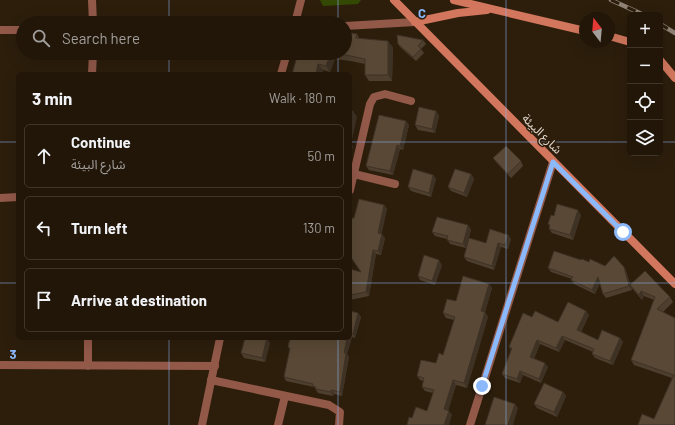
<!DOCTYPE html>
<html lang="en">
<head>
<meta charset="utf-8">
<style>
  :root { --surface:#221609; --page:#2a1f12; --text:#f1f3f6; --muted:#a29f9c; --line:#3f352a }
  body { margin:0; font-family:Barlow,"Noto Sans Arabic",sans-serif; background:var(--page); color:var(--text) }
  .controls { position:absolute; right:12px; top:12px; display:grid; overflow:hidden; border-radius:6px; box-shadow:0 4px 16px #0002 }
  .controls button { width:36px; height:36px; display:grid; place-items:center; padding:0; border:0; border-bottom:1px solid var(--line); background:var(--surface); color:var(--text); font:20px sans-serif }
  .compass { position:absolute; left:579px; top:12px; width:36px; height:36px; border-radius:50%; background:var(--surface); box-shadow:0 4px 16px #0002; rotate:344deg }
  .stop { position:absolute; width:12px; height:12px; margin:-9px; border:3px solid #8bb9fc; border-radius:50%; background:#fff }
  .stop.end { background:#8bb9fc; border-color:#fff; box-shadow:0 1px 4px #0008 }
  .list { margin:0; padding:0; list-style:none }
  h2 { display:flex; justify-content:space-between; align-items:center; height:52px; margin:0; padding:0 16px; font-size:17px }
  h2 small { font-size:13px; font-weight:400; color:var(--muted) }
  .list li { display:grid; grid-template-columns:26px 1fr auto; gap:12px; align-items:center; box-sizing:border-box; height:64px; margin:0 8px 8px; padding:0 8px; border:1px solid var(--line); border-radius:6px }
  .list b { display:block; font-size:15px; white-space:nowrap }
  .list p { margin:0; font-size:13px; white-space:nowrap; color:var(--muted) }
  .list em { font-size:13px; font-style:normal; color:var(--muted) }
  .icon { flex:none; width:22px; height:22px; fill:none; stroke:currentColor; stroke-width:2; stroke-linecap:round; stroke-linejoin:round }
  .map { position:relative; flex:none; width:675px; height:425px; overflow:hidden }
  .search { position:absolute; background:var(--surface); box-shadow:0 4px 16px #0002; left:16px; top:16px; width:336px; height:44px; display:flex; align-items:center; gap:10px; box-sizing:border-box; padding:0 14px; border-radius:22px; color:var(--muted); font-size:15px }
  .panel { position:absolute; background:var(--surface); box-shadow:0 4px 16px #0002; left:16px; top:72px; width:336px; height:268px; border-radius:6px }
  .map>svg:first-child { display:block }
  .green { fill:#334803 }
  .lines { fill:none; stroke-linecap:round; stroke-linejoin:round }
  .minor { stroke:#925949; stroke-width:8 }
  .tertiary { stroke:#925949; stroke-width:8 }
  .secondary { stroke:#d2775d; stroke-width:8 }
  .rail-casing { stroke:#8f8274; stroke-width:4.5 }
  .rail { stroke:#2d1e0c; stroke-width:3; stroke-dasharray:9; stroke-linecap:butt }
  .wall { fill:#4d3e2e }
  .shaded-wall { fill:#3e3225 }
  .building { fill:#594835; stroke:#3e3225 }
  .route { stroke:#8bb9fc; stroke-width:5 }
  .grid { fill:none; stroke:#8bb9fc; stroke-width:1; stroke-opacity:0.55 }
  .labels { text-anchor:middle; stroke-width:3; stroke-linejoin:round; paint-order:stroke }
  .street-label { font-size:12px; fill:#e1d6cb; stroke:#2d1e0c }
  .grid-label { font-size:13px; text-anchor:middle; font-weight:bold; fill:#8bb9fc; stroke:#2d1e0c; stroke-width:3; stroke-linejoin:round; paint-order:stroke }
</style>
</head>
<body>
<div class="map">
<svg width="675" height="425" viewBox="0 0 675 425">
  <rect width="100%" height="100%" fill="#2d1e0c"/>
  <path class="green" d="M320 0H361L358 4 323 6Z"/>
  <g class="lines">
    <path class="minor" d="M92 0 93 23
      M345 26 415 22
      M0 30H23
      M92 74 93 53
      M350 173 395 184
      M350 190 370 104 374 97 385 94 411 101
      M0 198 18 197
      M0 365 215 366
      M88 366V338
      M211 380 329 405 340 412 339 425
      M278 425 285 396
      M470 425 553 162"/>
    <path class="tertiary" d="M295 23 301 0
      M281 74 287 53
      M202 425 220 338"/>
    <path class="secondary" d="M394 0 675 284
      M454 0 585 31
      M415 22 458 13 487 10
      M609 36 630 42
      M660 60 675 78"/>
    <g class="rail-casing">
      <path id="rail" d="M611 0 644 15
        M660 24 675 33"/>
    </g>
    <use href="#rail" class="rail"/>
  </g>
  <path class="wall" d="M357 34 359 38 393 47 392 81H369L365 75V64L351 61 335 59 330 72 323 70 322 74H292Z
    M423 40 426 44 421 49 424 53 416 61 401 48 398 44Z
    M436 111 439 116 435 133 418 130 415 125Z
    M406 121 409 125 403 150 400 149 393 175 369 170 366 166Z
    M493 158 521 161 523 166 511 178 496 162Z
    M471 174 474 179 467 197 451 191 448 187Z
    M433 175 436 179 431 197 411 191 408 187Z
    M384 205 387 209 381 234 385 238 381 255 376 254 369 296 350 300V269L361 272 354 218Z
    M581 215 573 240 552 233 549 229 550 227 548 224 554 216Z
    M468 225 471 230 466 248 450 244 447 239 435 236 432 232Z
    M508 235 511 239 508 249 501 247 494 270 467 261 464 257 486 243Z
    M581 260 605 266 624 267 626 271 630 284 670 297 673 302 663 312 675 318V425L654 419 672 378 634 365 631 360 654 300 644 296 642 300 631 287 632 290 606 298 603 294 600 283 595 294 574 284 571 280 572 279 551 272 548 268Z
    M442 265 435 285 420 280 418 276Z
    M489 284 492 288 485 312 488 317 467 388 456 385 448 411 452 415 412 418 427 411 433 393 425 391 422 387 423 381 420 380 417 376 436 363 443 355 454 320 446 318 443 313 456 301Z
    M350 311 358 313 361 317 355 338 352 337 347 354 349 357 342 396 334 394 333 396 318 393 314 387 286 381 284 377 290 350 288 347 329 339 350 338Z
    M586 311 589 315 581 332 598 340 620 338 623 342 613 365 595 358 592 354 593 352 565 340 559 352 540 344 534 359 548 367 541 383 523 375 520 383 505 378 502 374 511 350 509 347 532 317 558 322Z
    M270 343 265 362 244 358 241 353Z
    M563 392 566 396 557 417 537 408 534 404Z"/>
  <path class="shaded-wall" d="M388 41 393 47 392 81 388 75Z
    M331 53 335 59 330 72 326 66Z
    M318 64 323 70 322 74H316Z
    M353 111 357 117 351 144 353 146 350 157V124Z
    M436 111 439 116 435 133 432 129Z
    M406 121 409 125 403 150 400 146Z
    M397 145 400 149 393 175 390 171Z
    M471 174 474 179 467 197 464 193Z
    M433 175 436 179 431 197 429 193Z
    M384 205 387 209 381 237 378 233Z
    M578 210 581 215 573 240 570 235Z
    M468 225 471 230 466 248 463 244Z
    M382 234 385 238 381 255 378 251Z
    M508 235 511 239 508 249 505 245Z
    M498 243 501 247 494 270 492 266Z
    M373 250 376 254 369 296 366 292Z
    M439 260 442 265 435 285 432 281Z
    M624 267 626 271 632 290 629 286Z
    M598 277 601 281 595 294 592 290Z
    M489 284 492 288 485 312 488 317 467 388 464 383 481 311Z
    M641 291 644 296 642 300 639 295Z
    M586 311 589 315 579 334 577 330Z
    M358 313 361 317 355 338 353 334Z
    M350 334 352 337 347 354 349 357 342 396 340 392 344 353 347 338H350Z
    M562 336 565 340 559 352 556 348Z
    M267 338 270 343 265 362 262 358Z
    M620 338 623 342 613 365 610 361Z
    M537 340 540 344 533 361 530 357Z
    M545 363 548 367 541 383 539 379Z
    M520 371 523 375 520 383 517 379Z
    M453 380 456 385 447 414 444 409Z
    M331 390 334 394 333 396 331 392Z
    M563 392 566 396 557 417 554 412Z
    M515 404 518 408 513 425H508Z
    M449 411 452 415 449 425H444Z"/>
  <path class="building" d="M345 32 357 34 356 38 388 41V75H365V59L346 55 331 53 326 66 318 64 316 74H292L298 53H345Z
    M397 35 423 40 418 46 421 49 413 57 398 44Z
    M419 107 436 111 432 129 415 125Z
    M350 111H353L350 124Z
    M379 115 406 121 400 146 397 145 390 171 366 166Z
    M506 146 521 161 508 174 493 158Z
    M413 169 433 175 429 193 408 187Z
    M455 169 471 174 464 193 448 187Z
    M359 199 384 205 378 233 382 234 378 251 373 250 366 292 350 295V269L361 272 350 256V225L352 218H354Z
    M557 204 578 210 570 235 549 229 550 225 548 224 551 215 554 216Z
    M437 217 468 225 463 244 447 240 448 236 432 232Z
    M490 229 508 235 505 245 498 243 492 266 464 257 469 238 486 243Z
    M554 251 581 260 582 259 589 262 590 259 605 266 614 256 624 267 629 286 603 294 598 277 592 290 571 280 573 277 548 268Z
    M424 255 439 260 432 281 418 276Z
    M645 271 670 297 657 309 675 318V425H638L642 414 654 419 674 375 631 360 655 297 641 291 639 295 630 285Z
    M463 276 489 284 481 311 485 312 464 383 453 380 444 409 449 411 444 425H407L409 417 412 418 416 407 427 411 434 390 422 387 424 378 417 376 421 360 436 363 439 353 443 355 455 317 443 313 447 299 456 301Z
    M568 302 586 311 577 330 598 340 602 330 620 338 610 361 592 354 594 349 562 336 556 348 537 340 530 357 545 363 539 379 520 371 517 379 502 374 512 348 509 347 523 313 532 317 535 311 558 322Z
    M350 311 358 313 353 334 350 333Z
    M245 338H267L262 358 241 353Z
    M290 338H323L329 339V338H347L344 353H346L340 392 331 390V392L316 389V387L313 386V384L284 377 289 353 290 348 288 347Z
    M544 383 563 392 554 412 534 404Z
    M494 397 515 404 508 425H485Z"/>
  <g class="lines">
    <path class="route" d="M482 386 553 162 623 232"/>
  </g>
  <path class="grid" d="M169 0V23M338 0V23M506 0V425M169 53V74M338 53V74M0 142H18M350 142H630M660 142H675M0 283H18M350 283H675M169 338V425M338 338V425"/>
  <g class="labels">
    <g class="street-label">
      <text transform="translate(542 134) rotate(45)" y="4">شارع البيئة</text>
    </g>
  </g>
  <g class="grid-label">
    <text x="422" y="18">C</text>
    <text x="13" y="359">3</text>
  </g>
</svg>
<div class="controls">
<button>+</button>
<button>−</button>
<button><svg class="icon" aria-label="locate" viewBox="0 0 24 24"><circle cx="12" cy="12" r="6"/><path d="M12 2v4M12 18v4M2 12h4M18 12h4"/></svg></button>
<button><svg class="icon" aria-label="layers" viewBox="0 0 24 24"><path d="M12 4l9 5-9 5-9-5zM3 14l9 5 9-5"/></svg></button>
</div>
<svg class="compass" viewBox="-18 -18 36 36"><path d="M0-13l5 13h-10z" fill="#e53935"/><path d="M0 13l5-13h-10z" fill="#a29f9c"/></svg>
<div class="stop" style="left:623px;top:232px"></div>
<div class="stop end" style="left:482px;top:386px"></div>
<div class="search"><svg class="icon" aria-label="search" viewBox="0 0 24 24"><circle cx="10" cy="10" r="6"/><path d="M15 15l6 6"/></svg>Search here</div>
<section class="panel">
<h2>3 min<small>Walk · 180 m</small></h2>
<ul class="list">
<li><svg class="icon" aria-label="ahead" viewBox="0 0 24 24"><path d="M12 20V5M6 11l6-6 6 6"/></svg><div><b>Continue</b><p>شارع البيئة</p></div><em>50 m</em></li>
<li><svg class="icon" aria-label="left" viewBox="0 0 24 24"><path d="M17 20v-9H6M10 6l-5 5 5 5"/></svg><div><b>Turn left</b></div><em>130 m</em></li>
<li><svg class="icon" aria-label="arrive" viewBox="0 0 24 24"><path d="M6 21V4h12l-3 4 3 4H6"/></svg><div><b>Arrive at destination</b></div></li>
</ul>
</section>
</div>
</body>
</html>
